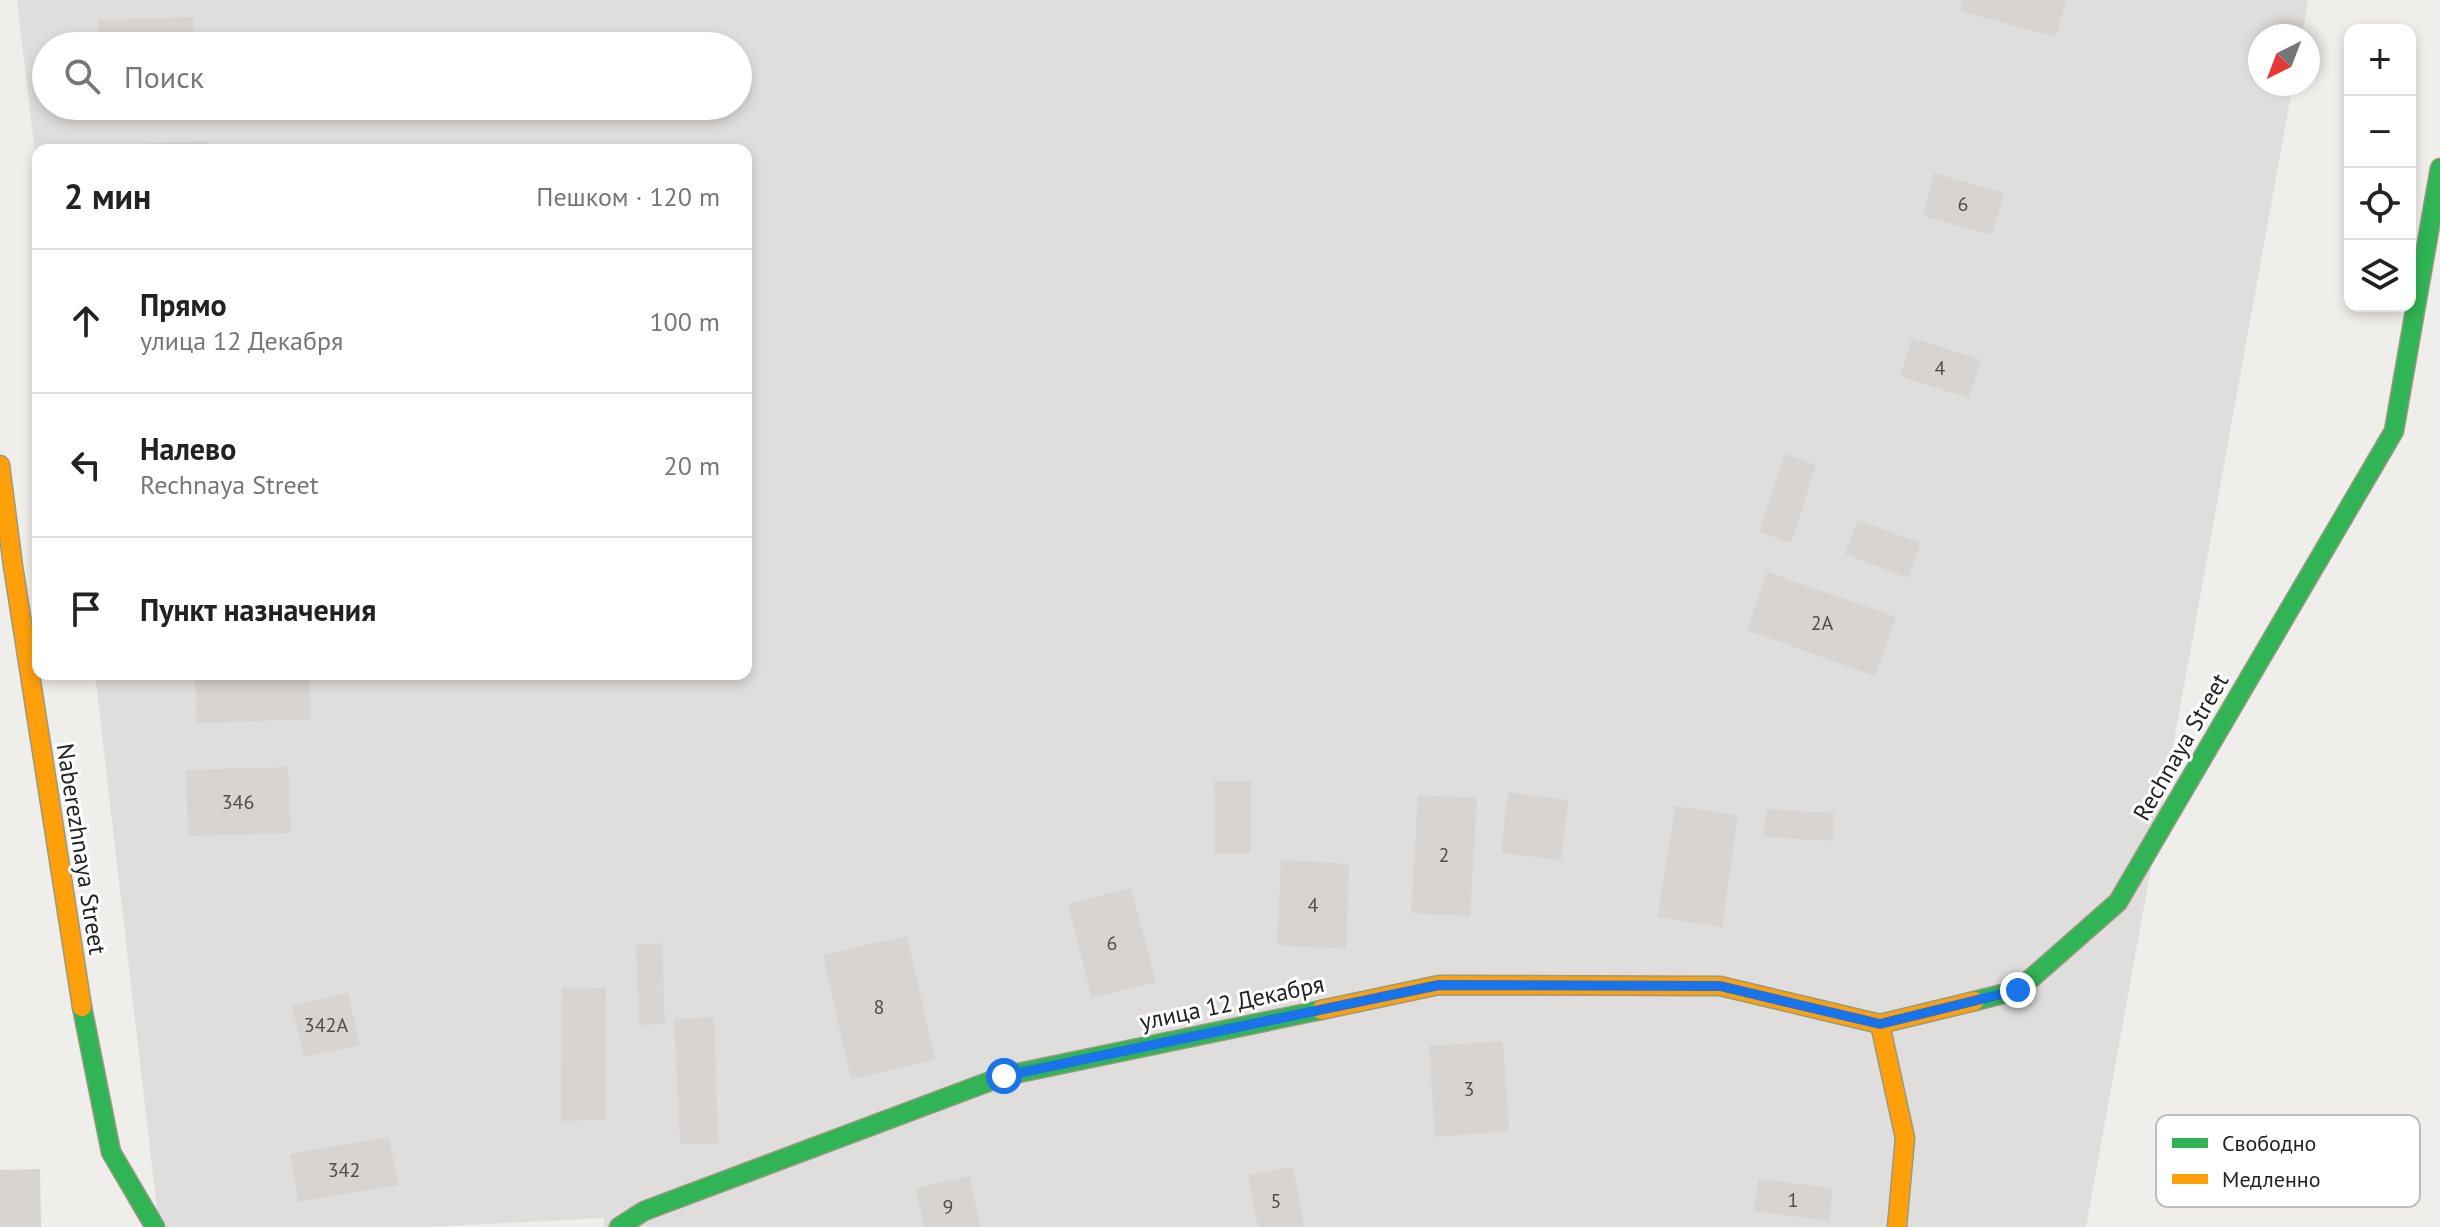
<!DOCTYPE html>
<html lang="ru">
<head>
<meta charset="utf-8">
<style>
  :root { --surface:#fff; --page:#f6f6f6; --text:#222; --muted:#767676; --line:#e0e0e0 }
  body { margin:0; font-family:"PT Sans",sans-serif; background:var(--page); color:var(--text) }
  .controls { position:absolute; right:24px; top:24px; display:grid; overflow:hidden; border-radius:16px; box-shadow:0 4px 12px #0003 }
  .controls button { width:72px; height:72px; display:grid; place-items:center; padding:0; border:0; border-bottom:2px solid var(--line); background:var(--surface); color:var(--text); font:40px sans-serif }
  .compass { position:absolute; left:2248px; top:24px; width:72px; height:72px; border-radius:50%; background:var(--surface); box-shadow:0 4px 12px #0003; rotate:222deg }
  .stop { position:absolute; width:24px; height:24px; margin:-18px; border:6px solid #1a73e8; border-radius:50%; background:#fff }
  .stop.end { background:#1a73e8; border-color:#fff; box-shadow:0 2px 8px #0008 }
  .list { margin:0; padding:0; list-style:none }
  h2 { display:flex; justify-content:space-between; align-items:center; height:104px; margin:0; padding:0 32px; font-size:34px }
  h2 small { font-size:26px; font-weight:400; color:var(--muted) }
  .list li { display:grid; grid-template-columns:52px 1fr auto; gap:24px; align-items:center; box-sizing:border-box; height:144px; padding:0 32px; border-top:2px solid var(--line) }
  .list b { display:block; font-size:30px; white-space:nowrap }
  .list p { margin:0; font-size:26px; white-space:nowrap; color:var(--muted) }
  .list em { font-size:26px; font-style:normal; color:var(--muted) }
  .icon { flex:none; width:44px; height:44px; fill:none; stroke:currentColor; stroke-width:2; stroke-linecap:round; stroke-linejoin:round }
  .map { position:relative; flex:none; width:2440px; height:1227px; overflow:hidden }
  .search { position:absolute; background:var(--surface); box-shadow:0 4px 12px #0003; left:32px; top:32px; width:720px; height:88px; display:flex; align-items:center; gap:20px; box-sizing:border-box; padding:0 28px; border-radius:44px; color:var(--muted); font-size:30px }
  .panel { position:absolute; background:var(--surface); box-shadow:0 4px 12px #0003; left:32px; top:144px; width:720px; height:536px; border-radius:16px }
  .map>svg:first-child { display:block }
  .residential { fill:#dfdedc; fill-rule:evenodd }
  .building { fill:#d7d4d2 }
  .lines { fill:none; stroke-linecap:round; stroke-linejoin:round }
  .fast-casing { stroke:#999a82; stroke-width:21 }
  .slow-casing { stroke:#999a82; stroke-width:21 }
  .fast { stroke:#30b455; stroke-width:18 }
  .slow { stroke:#ff9f0a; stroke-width:18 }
  .route { stroke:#1a73e8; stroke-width:10 }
  .labels { text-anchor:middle; stroke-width:6; stroke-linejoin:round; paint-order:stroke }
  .number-label { font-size:20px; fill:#4f4e4e }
  .street-label { font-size:24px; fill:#222; stroke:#fff }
  .key { fill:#fff; stroke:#bdbdbd; stroke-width:2 }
  .key-label { font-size:22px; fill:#222 }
</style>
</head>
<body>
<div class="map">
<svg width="2440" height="1227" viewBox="0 0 2440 1227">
  <rect width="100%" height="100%" fill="#f0eeeb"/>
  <path class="residential" d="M17 0H2308L2302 36H2260V84H2293L2086 1227H604V1218L428 1227H159L95 674H746V150H38V179ZM46 46H738V106H46Z"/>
  <path class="building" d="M1963 0H2066L2056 37 1960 11Z
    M193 17 194 46H99L98 20Z
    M209 141V150H113V145Z
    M1934 173 2004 193 1992 235 1923 216Z
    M1912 338 1981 360 1969 398 1900 376Z
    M1785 454 1816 465 1791 543 1759 532Z
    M1858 520 1921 543 1908 578 1845 554Z
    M1767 572 1896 617 1875 676 1747 630Z
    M309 676 311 719 197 723 195 680Z
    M288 767 291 833 188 836 186 770Z
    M1214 781H1251V853L1215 854Z
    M1508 792 1568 800 1561 860 1501 853Z
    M1418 795 1477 798 1470 916 1411 913Z
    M1675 806 1738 815 1722 927 1658 917Z
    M1766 809 1834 813 1833 841 1764 837Z
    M1281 860 1349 864 1346 949 1277 945Z
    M1131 888 1156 982 1092 998 1068 904Z
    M907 936 935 1060 851 1079 823 955Z
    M662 943 665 1024 639 1025 636 945Z
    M562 987 606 988 605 1120 561 1121Z
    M348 993 360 1045 304 1057 292 1005Z
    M714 1017 718 1143 680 1144 674 1019Z
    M1503 1041 1509 1131 1435 1137 1429 1046Z
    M389 1137 398 1185 298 1202 290 1154Z
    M1293 1167 1304 1227H1258L1248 1175Z
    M40 1169 41 1227H0V1170Z
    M970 1176 980 1227H924L916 1188Z
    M1758 1179 1833 1188 1829 1221 1754 1211Z"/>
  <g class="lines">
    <g class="fast-casing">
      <path id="fast" d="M1975 1001 2018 990 2118 902 2394 431 2440 168
        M82 1007 111 1152 155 1227
        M619 1227 644 1211 1004 1076 1321 1010"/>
    </g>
    <g class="slow-casing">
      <path id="slow" d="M0 465 13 566 82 1007
        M1321 1010 1439 985 1720 986 1880 1024
        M1897 1227 1905 1138 1880 1024 1975 1001"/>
    </g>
    <use href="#fast" class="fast"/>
    <use href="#slow" class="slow"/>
  </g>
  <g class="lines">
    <path class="route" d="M1004 1076 1439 985 1720 986 1880 1024 2018 990"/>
  </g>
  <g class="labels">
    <g class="number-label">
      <text x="1963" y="211">6</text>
      <text x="1940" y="375">4</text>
      <text x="1822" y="630">2А</text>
      <text x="238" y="809">346</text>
      <text x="1444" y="862">2</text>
      <text x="1313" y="912">4</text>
      <text x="1112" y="950">6</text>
      <text x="879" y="1014">8</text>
      <text x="326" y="1032">342А</text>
      <text x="1469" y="1096">3</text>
      <text x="344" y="1177">342</text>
      <text x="1793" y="1207">1</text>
      <text x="1276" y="1208">5</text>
      <text x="948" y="1214">9</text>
    </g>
    <g class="street-label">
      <text transform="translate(2181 747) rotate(-60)" y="8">Rechnaya Street</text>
      <text transform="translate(81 849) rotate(81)" y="8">Naberezhnaya Street</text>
      <text transform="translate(1232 1003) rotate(-12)" y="8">улица 12 Декабря</text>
    </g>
  </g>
  <rect x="2156" y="1115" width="264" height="92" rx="12" class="key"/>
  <rect x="2172" y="1138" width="36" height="10" fill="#30b455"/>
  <rect x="2172" y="1174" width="36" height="10" fill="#ff9f0a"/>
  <g class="key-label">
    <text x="2222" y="1151">Свободно</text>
    <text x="2222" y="1187">Медленно</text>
  </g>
</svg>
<div class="controls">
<button>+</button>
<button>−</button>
<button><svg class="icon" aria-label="locate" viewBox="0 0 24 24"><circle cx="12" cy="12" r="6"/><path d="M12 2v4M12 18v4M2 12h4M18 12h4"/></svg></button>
<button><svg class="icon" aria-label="layers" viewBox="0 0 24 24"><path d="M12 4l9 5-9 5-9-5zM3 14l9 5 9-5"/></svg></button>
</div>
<svg class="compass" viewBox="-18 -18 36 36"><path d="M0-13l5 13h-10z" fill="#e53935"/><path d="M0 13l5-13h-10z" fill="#767676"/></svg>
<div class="stop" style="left:1004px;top:1076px"></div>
<div class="stop end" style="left:2018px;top:990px"></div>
<div class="search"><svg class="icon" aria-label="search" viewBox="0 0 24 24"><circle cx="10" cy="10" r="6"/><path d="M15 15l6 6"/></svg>Поиск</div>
<section class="panel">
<h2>2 мин<small>Пешком · 120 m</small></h2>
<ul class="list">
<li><svg class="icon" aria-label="ahead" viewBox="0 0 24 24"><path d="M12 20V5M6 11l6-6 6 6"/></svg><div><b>Прямо</b><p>улица 12 Декабря</p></div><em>100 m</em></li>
<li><svg class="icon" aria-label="left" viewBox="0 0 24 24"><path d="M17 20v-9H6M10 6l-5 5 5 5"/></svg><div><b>Налево</b><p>Rechnaya Street</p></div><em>20 m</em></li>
<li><svg class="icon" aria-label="arrive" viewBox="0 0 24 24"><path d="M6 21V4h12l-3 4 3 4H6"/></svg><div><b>Пункт назначения</b></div></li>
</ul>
</section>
</div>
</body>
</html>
